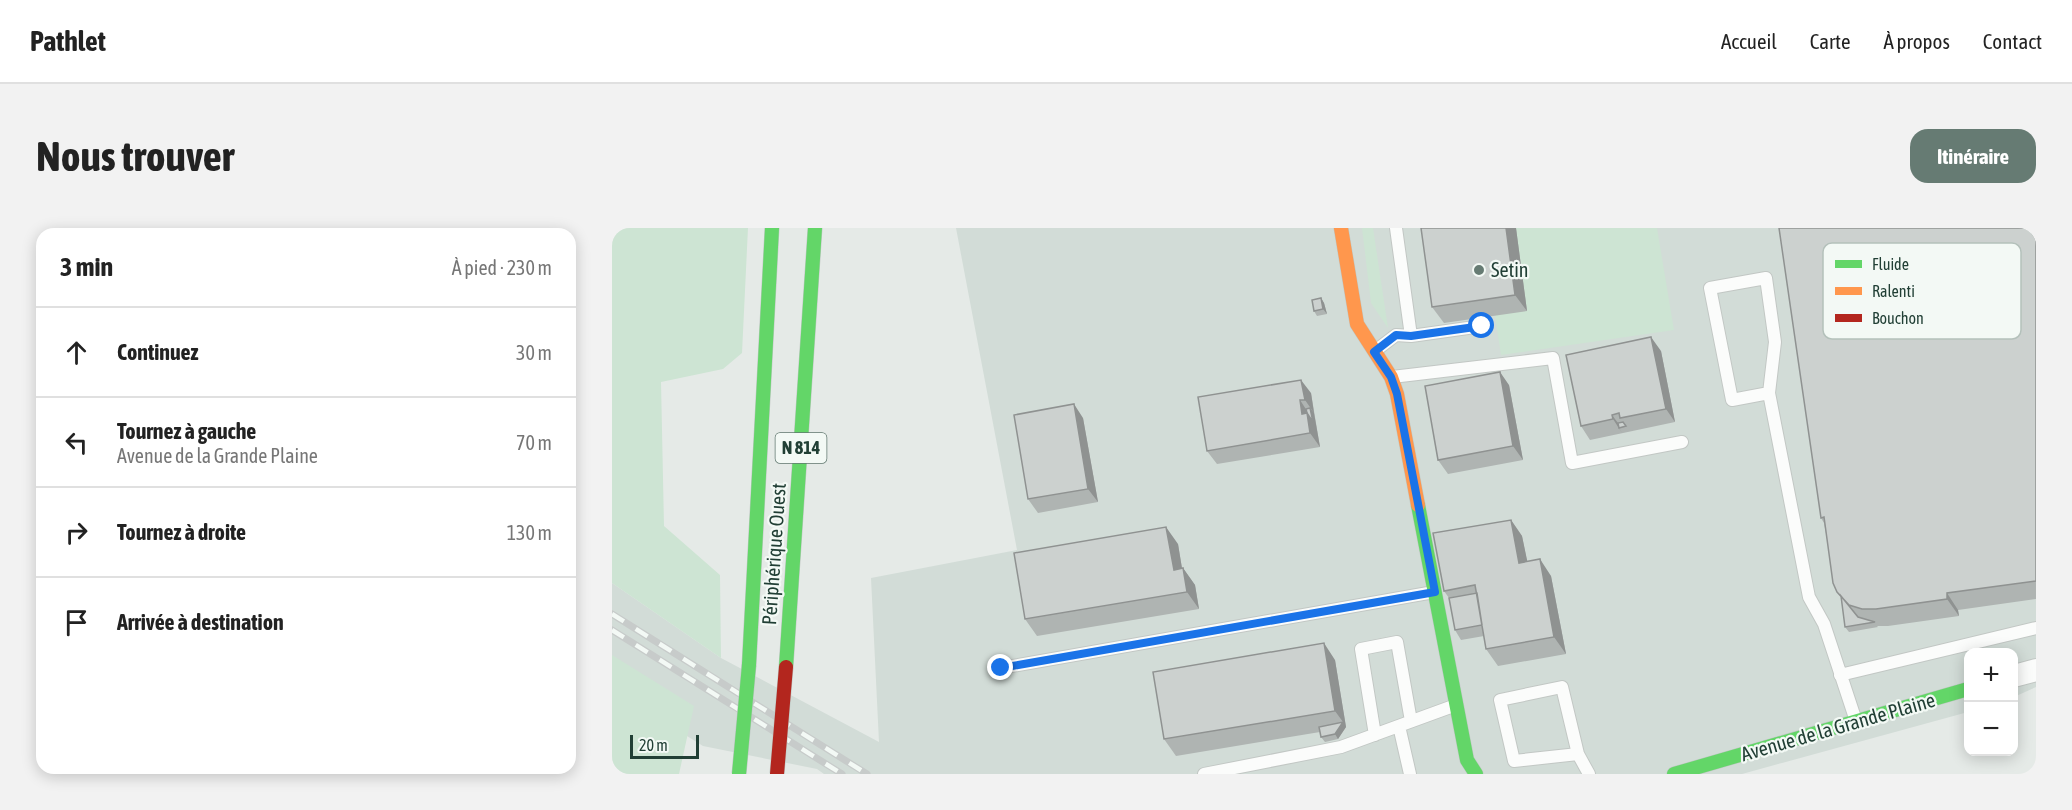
<!DOCTYPE html>
<html lang="fr">
<head>
<meta charset="utf-8">
<style>
  :root { --surface:#fff; --page:#f2f2f2; --text:#222; --muted:#767676; --line:#e0e0e0; --accent:#667b73 }
  body { margin:0; font-family:"Asap Condensed",sans-serif; background:var(--page); color:var(--text) }
  .controls { position:absolute; right:18px; bottom:18px; display:grid; overflow:hidden; border-radius:12px; box-shadow:0 3px 15px #0003 }
  .controls button { width:54px; height:54px; display:grid; place-items:center; padding:0; border:0; border-bottom:2px solid var(--line); background:var(--surface); color:var(--text); font:30px sans-serif }
  .scale { position:absolute; left:18px; bottom:15px; width:69px; box-sizing:border-box; padding-left:6px; border:3px solid #213f35; border-top:0; font-size:16px; line-height:21px; white-space:nowrap; color:#213f35; -webkit-text-stroke:4px #f3f9f5; paint-order:stroke }
  .stop { position:absolute; width:18px; height:18px; margin:-14px; border:4px solid #1a73e8; border-radius:50%; background:#fff }
  .stop.end { background:#1a73e8; border-color:#fff; box-shadow:0 2px 6px #0008 }
  .list { margin:0; padding:0; list-style:none }
  h2 { display:flex; justify-content:space-between; align-items:center; height:78px; margin:0; padding:0 24px; font-size:26px }
  h2 small { font-size:20px; font-weight:400; color:var(--muted) }
  .list li { display:grid; grid-template-columns:39px 1fr auto; gap:18px; align-items:center; box-sizing:border-box; height:90px; padding:0 24px; border-top:2px solid var(--line) }
  .list b { display:block; font-size:22px; white-space:nowrap }
  .list p { margin:0; font-size:20px; white-space:nowrap; color:var(--muted) }
  .list em { font-size:20px; font-style:normal; color:var(--muted) }
  .icon { flex:none; width:33px; height:33px; fill:none; stroke:currentColor; stroke-width:2; stroke-linecap:round; stroke-linejoin:round }
  .map { position:relative; flex:none; width:1424px; height:546px; overflow:hidden; border-radius:18px }
  header { display:flex; align-items:center; gap:36px; box-sizing:border-box; height:84px; padding:0 30px; background:var(--surface); border-bottom:2px solid var(--line) }
  header strong { font-size:28px }
  nav { display:flex; gap:33px; margin-inline-start:auto; font-size:21px }
  .intro { display:flex; align-items:center; justify-content:space-between; box-sizing:border-box; height:144px; padding:0 36px }
  h1 { margin:0; font-size:42px }
  .button { padding:15px 27px; border-radius:18px; background:var(--accent); color:#fff; font-size:21px; font-weight:700 }
  main { display:flex; gap:36px; padding:0 36px }
  aside { flex:1; background:var(--surface); border-radius:18px; box-shadow:0 3px 15px #0003 }
  .map>svg:first-child { display:block }
  .built { fill:#d2dcd7 }
  .green { fill:#cde4d3 }
  .lines { fill:none; stroke-linecap:round; stroke-linejoin:round }
  .lane-casing { stroke:#c2c7c4; stroke-width:14 }
  .street-casing { stroke:#c2c7c4; stroke-width:24 }
  .fast-casing { stroke:#c0c8c4; stroke-width:15 }
  .slow-casing { stroke:#c0c8c4; stroke-width:15 }
  .lane { stroke:#fbfcfb; stroke-width:12 }
  .street { stroke:#fbfcfb; stroke-width:22 }
  .fast { stroke:#63d668; stroke-width:14 }
  .slow { stroke:#ff974d; stroke-width:14 }
  .rail-casing { stroke:#c7cbca; stroke-width:7 }
  .rail { stroke:#f3f9f5; stroke-width:4.5; stroke-dasharray:14; stroke-linecap:butt }
  .fast-bridge-casing { stroke:#bcc6c2; stroke-width:15; stroke-linecap:butt }
  .jam-bridge-casing { stroke:#bcc6c2; stroke-width:15; stroke-linecap:butt }
  .fast-bridge { stroke:#63d668; stroke-width:14 }
  .jam-bridge { stroke:#b3261e; stroke-width:14 }
  .wall { fill:#afb4b2 }
  .shaded-wall { fill:#8f9291 }
  .building { fill:#ccd1cf; stroke:#8f9291; stroke-width:1.5 }
  .route { stroke:#1a73e8; stroke-width:8 }
  .poi-dot { fill:#667b73; stroke:#f3f9f5; stroke-width:2 }
  .labels { text-anchor:middle; stroke-width:4.5; stroke-linejoin:round; paint-order:stroke }
  .shield { fill:#f3f9f5; stroke:#60776f; stroke-width:1.5 }
  .shield-label { font-size:18px; font-weight:bold; fill:#213f35 }
  .poi-label { font-size:20px; fill:#213f35; stroke:#f3f9f5; text-anchor:start }
  .street-label { font-size:20px; fill:#213f35; stroke:#f3f9f5 }
  .key { fill:#f3f9f5; stroke:#b4c1bb; stroke-width:1.5 }
  .key-label { font-size:16px; fill:#213f35 }
</style>
</head>
<body>
<header>
<strong>Pathlet</strong>
<nav><a>Accueil</a><a>Carte</a><a>À propos</a><a>Contact</a></nav>
</header>
<div class="intro"><h1>Nous trouver</h1><a class="button">Itinéraire</a></div>
<main>
<aside>
<h2>3 min<small>À pied · 230 m</small></h2>
<ul class="list">
<li><svg class="icon" aria-label="ahead" viewBox="0 0 24 24"><path d="M12 20V5M6 11l6-6 6 6"/></svg><div><b>Continuez</b></div><em>30 m</em></li>
<li><svg class="icon" aria-label="left" viewBox="0 0 24 24"><path d="M17 20v-9H6M10 6l-5 5 5 5"/></svg><div><b>Tournez à gauche</b><p>Avenue de la Grande Plaine</p></div><em>70 m</em></li>
<li><svg class="icon" aria-label="right" viewBox="0 0 24 24"><path d="M7 20v-9h11M14 6l5 5-5 5"/></svg><div><b>Tournez à droite</b></div><em>130 m</em></li>
<li><svg class="icon" aria-label="arrive" viewBox="0 0 24 24"><path d="M6 21V4h12l-3 4 3 4H6"/></svg><div><b>Arrivée à destination</b></div></li>
</ul>
</aside>
<div class="map">
<svg width="1424" height="546" viewBox="0 0 1424 546">
  <rect width="100%" height="100%" fill="#e5eae7"/>
  <path class="built" d="M344 0H1424V459L1402 469V424H1356V484L1130 546H212L205 541 91 518 0 461V355L109 430 267 514 259 350 405 322Z"/>
  <path class="green" d="M0 0H136L130 125 111 141 49 154 52 298 108 347 109 430 0 355Z
    M750 0H761L776 100 759 75Z
    M904 0H1045L1062 102 889 127 883 88Z
    M0 427 82 478 67 546H0Z"/>
  <g class="lines">
    <g class="lane-casing">
      <path id="lane" d="M784 0 799 108 870 98
        M763 123 784 107 799 108
        M780 149 941 130 960 235 1070 214
        M1157 165 1120 172 1098 60 1154 50 1163 114 1157 165 1197 369 1212 396 1244 493
        M389 440 822 364
        M1228 447 1424 400
        M787 498 798 546
        M763 507 749 421 785 414 799 493
        M966 526 902 533 888 472 950 459 966 526 977 546
        M592 546 729 519 844 477"/>
    </g>
    <g class="street-casing">
      <path id="street" d="M1402 448 1424 442"/>
    </g>
    <g class="fast-casing">
      <path id="fast" d="M806 277 855 532 864 546
        M137 437 160 0
        M174 439 203 0
        M1062 546 1356 461"/>
    </g>
    <g class="slow-casing">
      <path id="slow" d="M729 0 745 96 779 149 785 166 806 277"/>
    </g>
    <use href="#lane" class="lane"/>
    <use href="#street" class="street"/>
    <use href="#fast" class="fast"/>
    <use href="#slow" class="slow"/>
    <g class="rail-casing">
      <path id="rail" d="M0 386 255 546
        M0 402 230 546"/>
    </g>
    <use href="#rail" class="rail"/>
    <g class="fast-bridge-casing">
      <path id="fast-bridge" d="M127 546 137 437"/>
    </g>
    <g class="jam-bridge-casing">
      <path id="jam-bridge" d="M165 546 174 439"/>
    </g>
    <use href="#fast-bridge" class="fast-bridge"/>
    <use href="#jam-bridge" class="jam-bridge"/>
  </g>
  <path class="wall" d="M904 0 915 83 832 95 820 79Z
    M1424 0V371L1346 382 1347 388 1276 398H1265L1266 399 1237 404 1233 399 1229 369 1225 364 1212 295 1209 290Z
    M709 70 712 75 715 86 705 88 702 83Z
    M1049 123 1063 194 978 212 969 198Z
    M897 157 911 232 836 246 826 232Z
    M699 165 708 219 605 236 595 223Z
    M471 190 486 274 426 285 416 271Z
    M899 292 910 308 915 333 939 348 954 426 886 438 874 421 872 408 849 412 843 402 837 370 832 363Z
    M566 316 570 340H571L583 357 587 381 425 408 413 391Z
    M723 432 734 499 726 511 713 514 709 509 708 504 564 528 552 511Z"/>
  <path class="shaded-wall" d="M894 0H904L915 83 903 67Z
    M709 70 712 75 715 86 711 81Z
    M1039 109 1049 123 1063 194 1054 181Z
    M888 144 897 157 911 232 901 218Z
    M689 152 699 165 702 185 693 172Z
    M688 172 697 186 698 180 702 185 708 219 698 205 690 186Z
    M462 176 471 190 486 274 476 261Z
    M1000 187 1009 199 1007 200 1010 205 1001 191Z
    M899 292 910 308 919 351 907 335Z
    M554 299 566 316 573 359 562 342Z
    M928 331 939 348 954 426 942 409Z
    M571 340 583 357 587 381 575 364Z
    M1335 365 1346 382 1347 388 1335 371Z
    M712 415 723 432 734 499 726 511 723 506 731 494 723 483Z"/>
  <path class="building" d="M809 0H894L903 67 820 79Z
    M1167 0H1424V353L1335 365V371L1264 381H1250L1237 377 1225 364 1221 355 1212 289 1209 290Z
    M709 70 711 81 702 83 700 72Z
    M1039 109 1054 181 1008 190 1007 185 1000 187 1001 191 969 198 954 127Z
    M888 144 901 218 826 232 813 158Z
    M689 152 693 172H688L690 186 695 185 698 205 595 223 586 169Z
    M462 176 476 261 416 271 402 187Z
    M698 180 701 194 695 185 694 181Z
    M1011 194 1014 198 1007 200 1006 195Z
    M899 292 907 335 928 331 942 409 874 421 863 357 832 363 821 305Z
    M554 299 562 342 571 340 575 364 413 391 402 325Z
    M865 365 870 397 843 402 837 370Z
    M1229 368 1246 389 1263 394 1233 399Z
    M712 415 723 483 552 511 541 444Z
    M731 494 723 506 709 509 707 499Z"/>
  <g class="lines">
    <path class="route" d="M389 440 823 364 785 166 779 149 762 124 784 107 799 108 870 98"/>
  </g>
  <circle class="poi-dot" cx="867" cy="42" r="6"/>
  <g class="labels">
    <rect class="shield" x="163.5" y="205" width="51" height="30" rx="4.5"/>
    <g class="shield-label">
      <text x="189" y="226">N 814</text>
    </g>
    <g class="poi-label">
      <text x="879" y="49">Setin</text>
    </g>
    <g class="street-label">
      <text transform="translate(162 326) rotate(-86)" y="7">Périphérique Ouest</text>
      <text transform="translate(1226 499) rotate(-16)" y="7">Avenue de la Grande Plaine</text>
    </g>
  </g>
  <rect x="1211" y="15" width="198" height="96" rx="9" class="key"/>
  <rect x="1223" y="32" width="27" height="8" fill="#63d668"/>
  <rect x="1223" y="59" width="27" height="8" fill="#ff974d"/>
  <rect x="1223" y="86" width="27" height="8" fill="#b3261e"/>
  <g class="key-label">
    <text x="1260" y="42">Fluide</text>
    <text x="1260" y="69">Ralenti</text>
    <text x="1260" y="96">Bouchon</text>
  </g>
</svg>
<div class="controls">
<button>+</button>
<button>−</button>
</div>
<div class="scale">20 m</div>
<div class="stop" style="left:870px;top:98px"></div>
<div class="stop end" style="left:389px;top:440px"></div>
</div>
</main>
</body>
</html>
